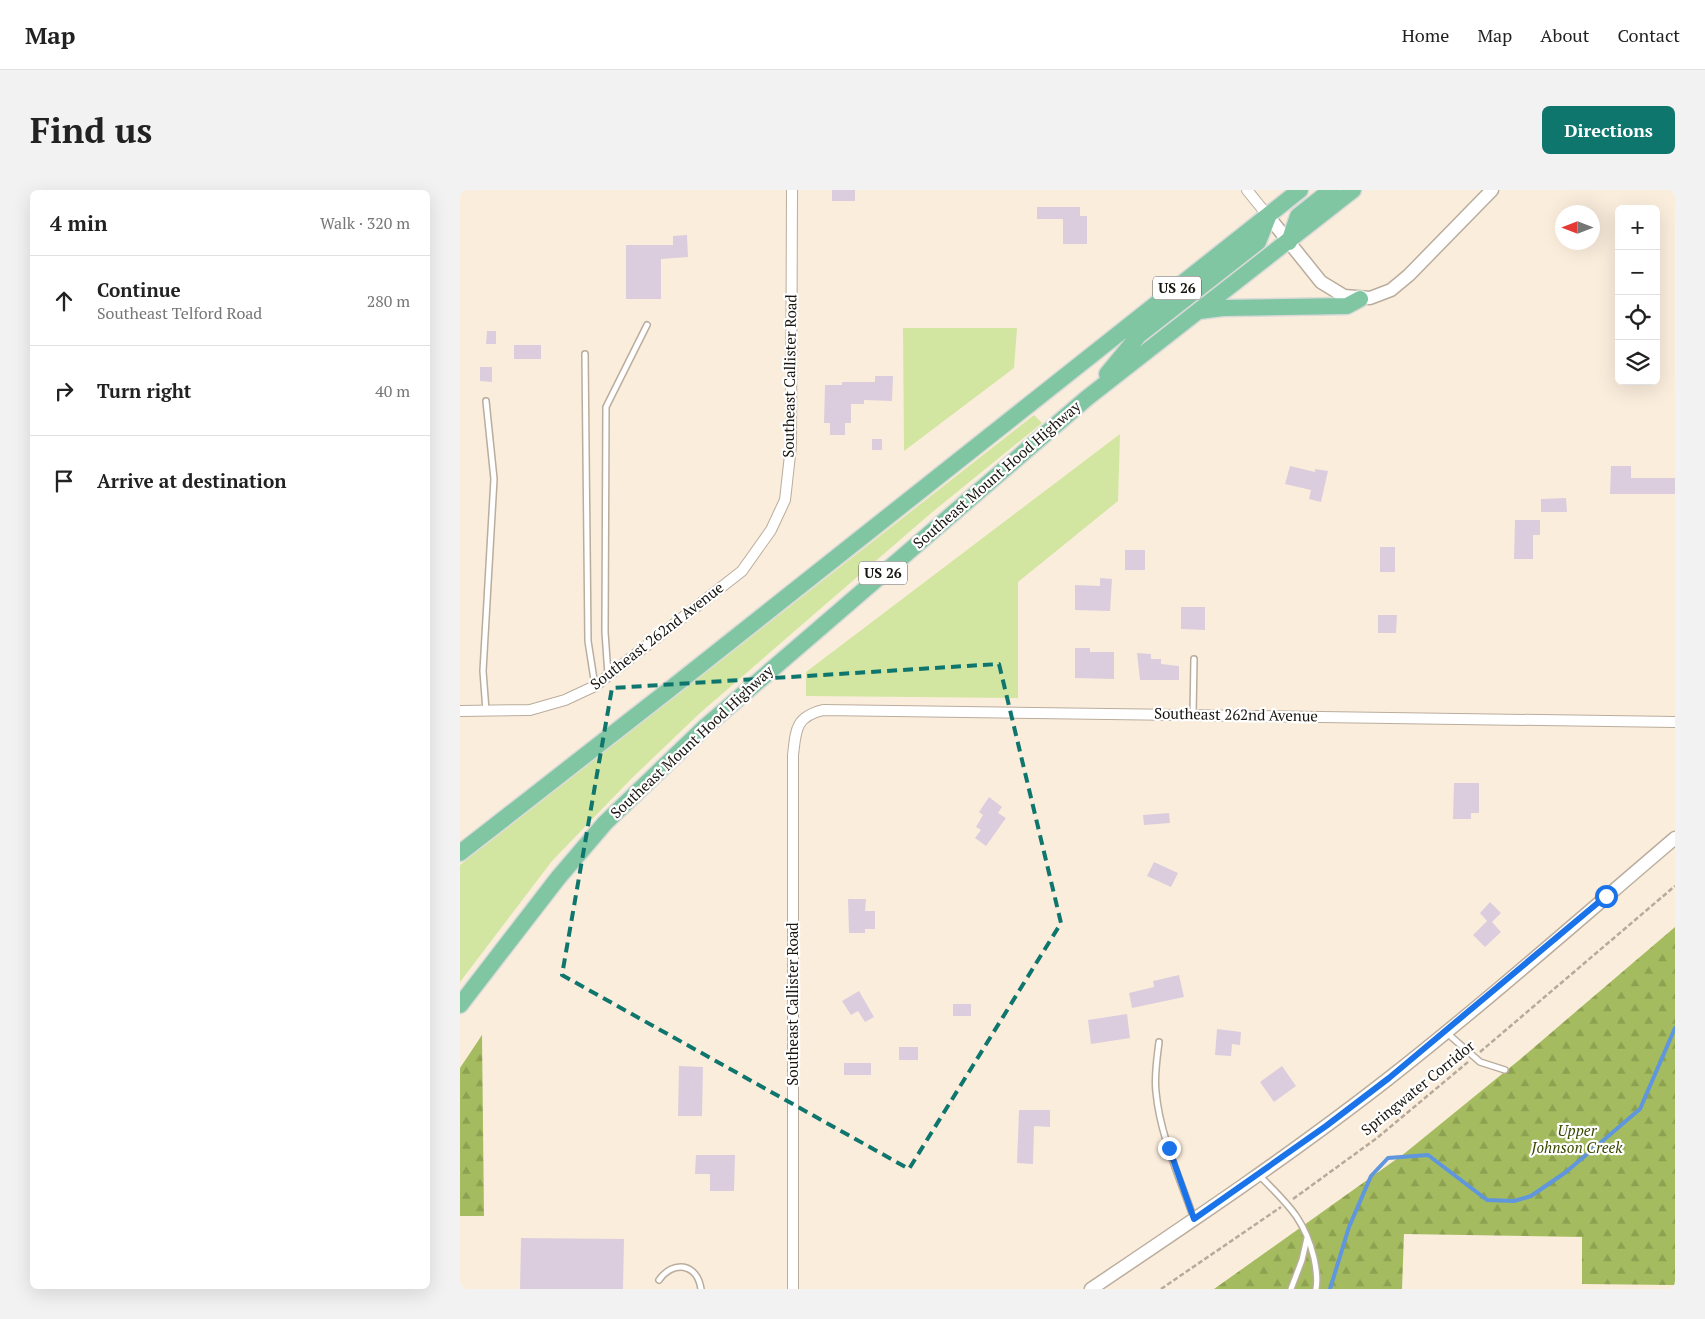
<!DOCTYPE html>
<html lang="en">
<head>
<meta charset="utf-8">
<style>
  :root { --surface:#fff; --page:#f2f2f2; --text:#222; --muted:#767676; --line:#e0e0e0; --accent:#0f766e }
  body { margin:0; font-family:"PT Serif",serif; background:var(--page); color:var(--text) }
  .controls { position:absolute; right:15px; top:15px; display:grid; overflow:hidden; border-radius:8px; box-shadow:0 5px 20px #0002 }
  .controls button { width:45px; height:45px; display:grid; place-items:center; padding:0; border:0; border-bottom:1px solid var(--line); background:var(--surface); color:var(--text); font:25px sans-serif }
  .compass { position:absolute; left:1095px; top:15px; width:45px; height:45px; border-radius:50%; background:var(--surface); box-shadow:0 5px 20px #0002; rotate:270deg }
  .stop { position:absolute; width:15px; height:15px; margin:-11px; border:4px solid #1a73e8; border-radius:50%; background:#fff }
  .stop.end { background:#1a73e8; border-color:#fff; box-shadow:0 1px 5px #0008 }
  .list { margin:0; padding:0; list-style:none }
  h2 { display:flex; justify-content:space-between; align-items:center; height:65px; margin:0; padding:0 20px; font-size:21px }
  h2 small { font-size:16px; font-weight:400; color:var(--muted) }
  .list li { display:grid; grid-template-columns:32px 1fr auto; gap:15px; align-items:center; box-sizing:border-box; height:90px; padding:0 20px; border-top:1px solid var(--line) }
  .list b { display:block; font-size:19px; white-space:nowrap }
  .list p { margin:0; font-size:16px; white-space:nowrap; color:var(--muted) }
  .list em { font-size:16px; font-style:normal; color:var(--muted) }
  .icon { flex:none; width:28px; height:28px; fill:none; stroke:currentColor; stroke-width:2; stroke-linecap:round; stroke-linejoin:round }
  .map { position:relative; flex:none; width:1215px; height:1099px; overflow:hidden; border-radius:8px }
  header { display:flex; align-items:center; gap:30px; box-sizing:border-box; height:70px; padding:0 25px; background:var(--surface); border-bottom:1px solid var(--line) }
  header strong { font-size:24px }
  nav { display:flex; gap:28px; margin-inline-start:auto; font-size:18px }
  .intro { display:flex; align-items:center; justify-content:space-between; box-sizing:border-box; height:120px; padding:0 30px }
  h1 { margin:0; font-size:35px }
  .button { padding:12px 22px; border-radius:8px; background:var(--accent); color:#fff; font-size:18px; font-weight:700 }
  main { display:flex; gap:30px; padding:0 30px }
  aside { flex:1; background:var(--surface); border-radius:8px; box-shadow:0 5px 20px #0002 }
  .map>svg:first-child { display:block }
  .green { fill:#d2e6a2 }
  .forest { fill:url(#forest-firs) }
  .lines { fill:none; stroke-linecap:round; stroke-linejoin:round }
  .stream { stroke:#5f96de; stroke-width:4 }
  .building { fill:#dbcdde }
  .service-casing { stroke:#baad9d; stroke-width:8 }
  .minor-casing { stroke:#baad9d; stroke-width:12 }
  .tertiary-casing { stroke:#baad9d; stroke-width:15 }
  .trunk-casing { stroke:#dadad9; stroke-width:19 }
  .path { stroke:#b5aa9c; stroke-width:2.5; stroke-dasharray:5 2.5; stroke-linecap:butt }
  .service { stroke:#fff; stroke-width:5 }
  .minor { stroke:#fff; stroke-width:10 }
  .tertiary { stroke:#fff; stroke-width:12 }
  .trunk { stroke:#80c6a2; stroke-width:16 }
  .route { stroke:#1a73e8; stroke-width:6 }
  .marked { fill:none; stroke:#0f766e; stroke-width:4; stroke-dasharray:10 6; stroke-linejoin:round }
  .labels { text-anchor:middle; stroke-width:4.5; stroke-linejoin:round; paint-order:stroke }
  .shield { fill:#fff; stroke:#5e5b57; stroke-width:1 }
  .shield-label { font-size:14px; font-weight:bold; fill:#19150f }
  .street-label { font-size:15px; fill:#19150f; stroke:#fff }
  .park-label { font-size:15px; font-style:italic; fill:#394700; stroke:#fff }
</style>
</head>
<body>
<header>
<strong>Map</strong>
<nav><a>Home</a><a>Map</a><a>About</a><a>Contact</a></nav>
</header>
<div class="intro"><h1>Find us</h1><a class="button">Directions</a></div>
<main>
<aside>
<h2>4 min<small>Walk · 320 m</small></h2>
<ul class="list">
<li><svg class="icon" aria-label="ahead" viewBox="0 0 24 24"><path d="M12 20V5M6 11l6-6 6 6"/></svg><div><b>Continue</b><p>Southeast Telford Road</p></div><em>280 m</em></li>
<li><svg class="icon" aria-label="right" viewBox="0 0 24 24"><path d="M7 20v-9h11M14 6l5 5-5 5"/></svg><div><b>Turn right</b></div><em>40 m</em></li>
<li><svg class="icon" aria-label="arrive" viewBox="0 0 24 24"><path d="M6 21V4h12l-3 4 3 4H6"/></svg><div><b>Arrive at destination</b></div></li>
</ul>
</aside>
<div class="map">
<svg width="1215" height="1099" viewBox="0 0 1215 1099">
  <defs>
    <pattern id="forest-firs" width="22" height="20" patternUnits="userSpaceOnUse" patternTransform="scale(1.25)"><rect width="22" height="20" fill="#a4bc5f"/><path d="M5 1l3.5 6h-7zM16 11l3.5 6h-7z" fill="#8da151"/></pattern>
  </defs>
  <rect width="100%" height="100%" fill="#fbeddc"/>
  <path class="green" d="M443 138H557L554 178 444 261Z
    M574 225 582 233 470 324 240 523 172 588 92 671 0 792V675Z
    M660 244 658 311 558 392V508L346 506V482Z"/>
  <path class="forest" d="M1215 737V1095L1122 1094V1047L944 1044 942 1099H754L945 963 1058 871Z
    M22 845 24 1026H0V878Z"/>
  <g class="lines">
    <path class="stream" d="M870 1099 889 1037 911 986 928 968 968 965 1027 1010 1054 1011 1071 1006 1106 982 1180 919 1215 838"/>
  </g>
  <path class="building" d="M372 0H395V11H372Z
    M577 17H620V26H627V54H603V29H577Z
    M227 45 228 67 201 69V109H166V55H213V46Z
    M27 141H36V154H26Z
    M54 155H81V169H54Z
    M20 177H32V192L20 191Z
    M415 186H433L432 211 404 210V214H391V233H385V245H370V233H364L365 195H382V192H415Z
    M412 249H422V260H412Z
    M830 276 855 282V279L868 281 861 312 849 309 851 300 825 294Z
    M1151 276H1171V288H1215V304H1150Z
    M1106 308 1107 322H1081V309Z
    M1055 330H1080V345H1073V369H1054Z
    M920 357H935V382H920Z
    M665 360H685V380H665Z
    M640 388 652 389 650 421 615 420V395L640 396Z
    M721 417H745V440L721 439Z
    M918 425H937L936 443H918Z
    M615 458H630V462H654V489L615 488Z
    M677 463 691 464V469H701V474L719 476V490H680Z
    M994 593H1019V623H1011V629H993Z
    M529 607 542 617 538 623 546 628 526 656 515 648 521 640 516 637 523 625 519 622Z
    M709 623 710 633 684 635 683 625Z
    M694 672 718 683 711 697 687 686Z
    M388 709H406L405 721H415V739H405V743H389Z
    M1030 712 1041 723 1032 732 1041 742 1025 757 1013 745 1027 731 1020 723Z
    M719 785 724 807 672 818 669 803 694 797 693 791Z
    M399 801 414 827 405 832 398 821 391 825 382 811Z
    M493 814H511V826H493Z
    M667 824 670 848 631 854 628 830Z
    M757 839 781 842 780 855 772 854 771 866 755 865Z
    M439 857H458V870H439Z
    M384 873H411V885H384Z
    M219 876 243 877 242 926H218Z
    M822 876 836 896 814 912 800 892Z
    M559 920H590V937L574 936 573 974 557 973Z
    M236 965H275L274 1001H250V984H235Z
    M61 1048 164 1049 163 1099H60Z"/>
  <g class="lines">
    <g class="service-casing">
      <path id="service" d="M125 164 128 451 135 496
        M26 211 34 289 23 481 26 521
        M148 485 145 442 146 217 187 135
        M733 524 734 469
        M987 843 1020 872 1045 880
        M699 852C697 869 694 886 696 902 700 946 720 988 734 1029
        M799 985C827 1014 844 1027 854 1068 856 1078 858 1088 856 1099
        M199 1090C213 1070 237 1073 241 1099
        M831 1099 842 1070 847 1048"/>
    </g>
    <g class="minor-casing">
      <path id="minor" d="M787 0 808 26
        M0 521 70 520 105 510 135 496 282 381 311 340 325 310 331 256 332 0
        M333 1099V565C336 540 335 527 363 520L1215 532"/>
    </g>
    <g class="tertiary-casing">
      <path id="tertiary" d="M808 26 861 92 884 106 910 108 931 100 949 85 1032 0
        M631 1099C732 1031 832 964 928 889 1026 812 1120 729 1215 648"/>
    </g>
    <g class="trunk-casing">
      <path id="trunk" d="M829 52 838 26 871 0
        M739 121 763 118 887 116 900 109
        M647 184 679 145 798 52 808 27
        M0 663 214 496 840 0
        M0 815 98 688 145 633 245 537 627 208 893 0"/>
    </g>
    <path class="path" d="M1020 862 1215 696
      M833 1009 917 948 1008 872
      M701 1099 821 1017"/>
    <use href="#service" class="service"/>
    <use href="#minor" class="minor"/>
    <use href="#tertiary" class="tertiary"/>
    <use href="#trunk" class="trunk"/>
  </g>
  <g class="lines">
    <path class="route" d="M709 958 734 1029 866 936 929 888 1146 706"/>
  </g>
  <path class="marked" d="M539 474 601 733 449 979 102 785 152 498Z"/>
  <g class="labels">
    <g class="shield">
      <rect x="693" y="86.5" width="48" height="23" rx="4"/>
      <rect x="399" y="371.5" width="48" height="23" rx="4"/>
    </g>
    <g class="shield-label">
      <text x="717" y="103">US 26</text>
      <text x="423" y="388">US 26</text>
    </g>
    <g class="street-label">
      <text transform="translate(330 186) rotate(-89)" y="5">Southeast Callister Road</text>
      <text transform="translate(537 285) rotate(-41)" y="5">Southeast Mount Hood Highway</text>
      <text transform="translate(197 446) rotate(-38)" y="5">Southeast 262nd Avenue</text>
      <text transform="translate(776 525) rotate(1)" y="5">Southeast 262nd Avenue</text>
      <text transform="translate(232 552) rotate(-43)" y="5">Southeast Mount Hood Highway</text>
      <text transform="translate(333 814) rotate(-90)" y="5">Southeast Callister Road</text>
      <text transform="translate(958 898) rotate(-39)" y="5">Springwater Corridor</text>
    </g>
    <g class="park-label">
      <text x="1117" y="946">Upper<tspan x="1117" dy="17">Johnson Creek</tspan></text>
    </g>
  </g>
</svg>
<div class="controls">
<button>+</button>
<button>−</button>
<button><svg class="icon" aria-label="locate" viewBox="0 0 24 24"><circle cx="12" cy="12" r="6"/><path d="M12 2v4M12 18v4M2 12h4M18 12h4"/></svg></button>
<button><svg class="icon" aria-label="layers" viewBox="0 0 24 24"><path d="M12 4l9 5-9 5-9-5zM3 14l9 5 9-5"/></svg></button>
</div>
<svg class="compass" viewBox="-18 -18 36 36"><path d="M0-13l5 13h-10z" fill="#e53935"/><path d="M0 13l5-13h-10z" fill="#767676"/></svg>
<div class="stop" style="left:1146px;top:706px"></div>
<div class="stop end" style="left:709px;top:958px"></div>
</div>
</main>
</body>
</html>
